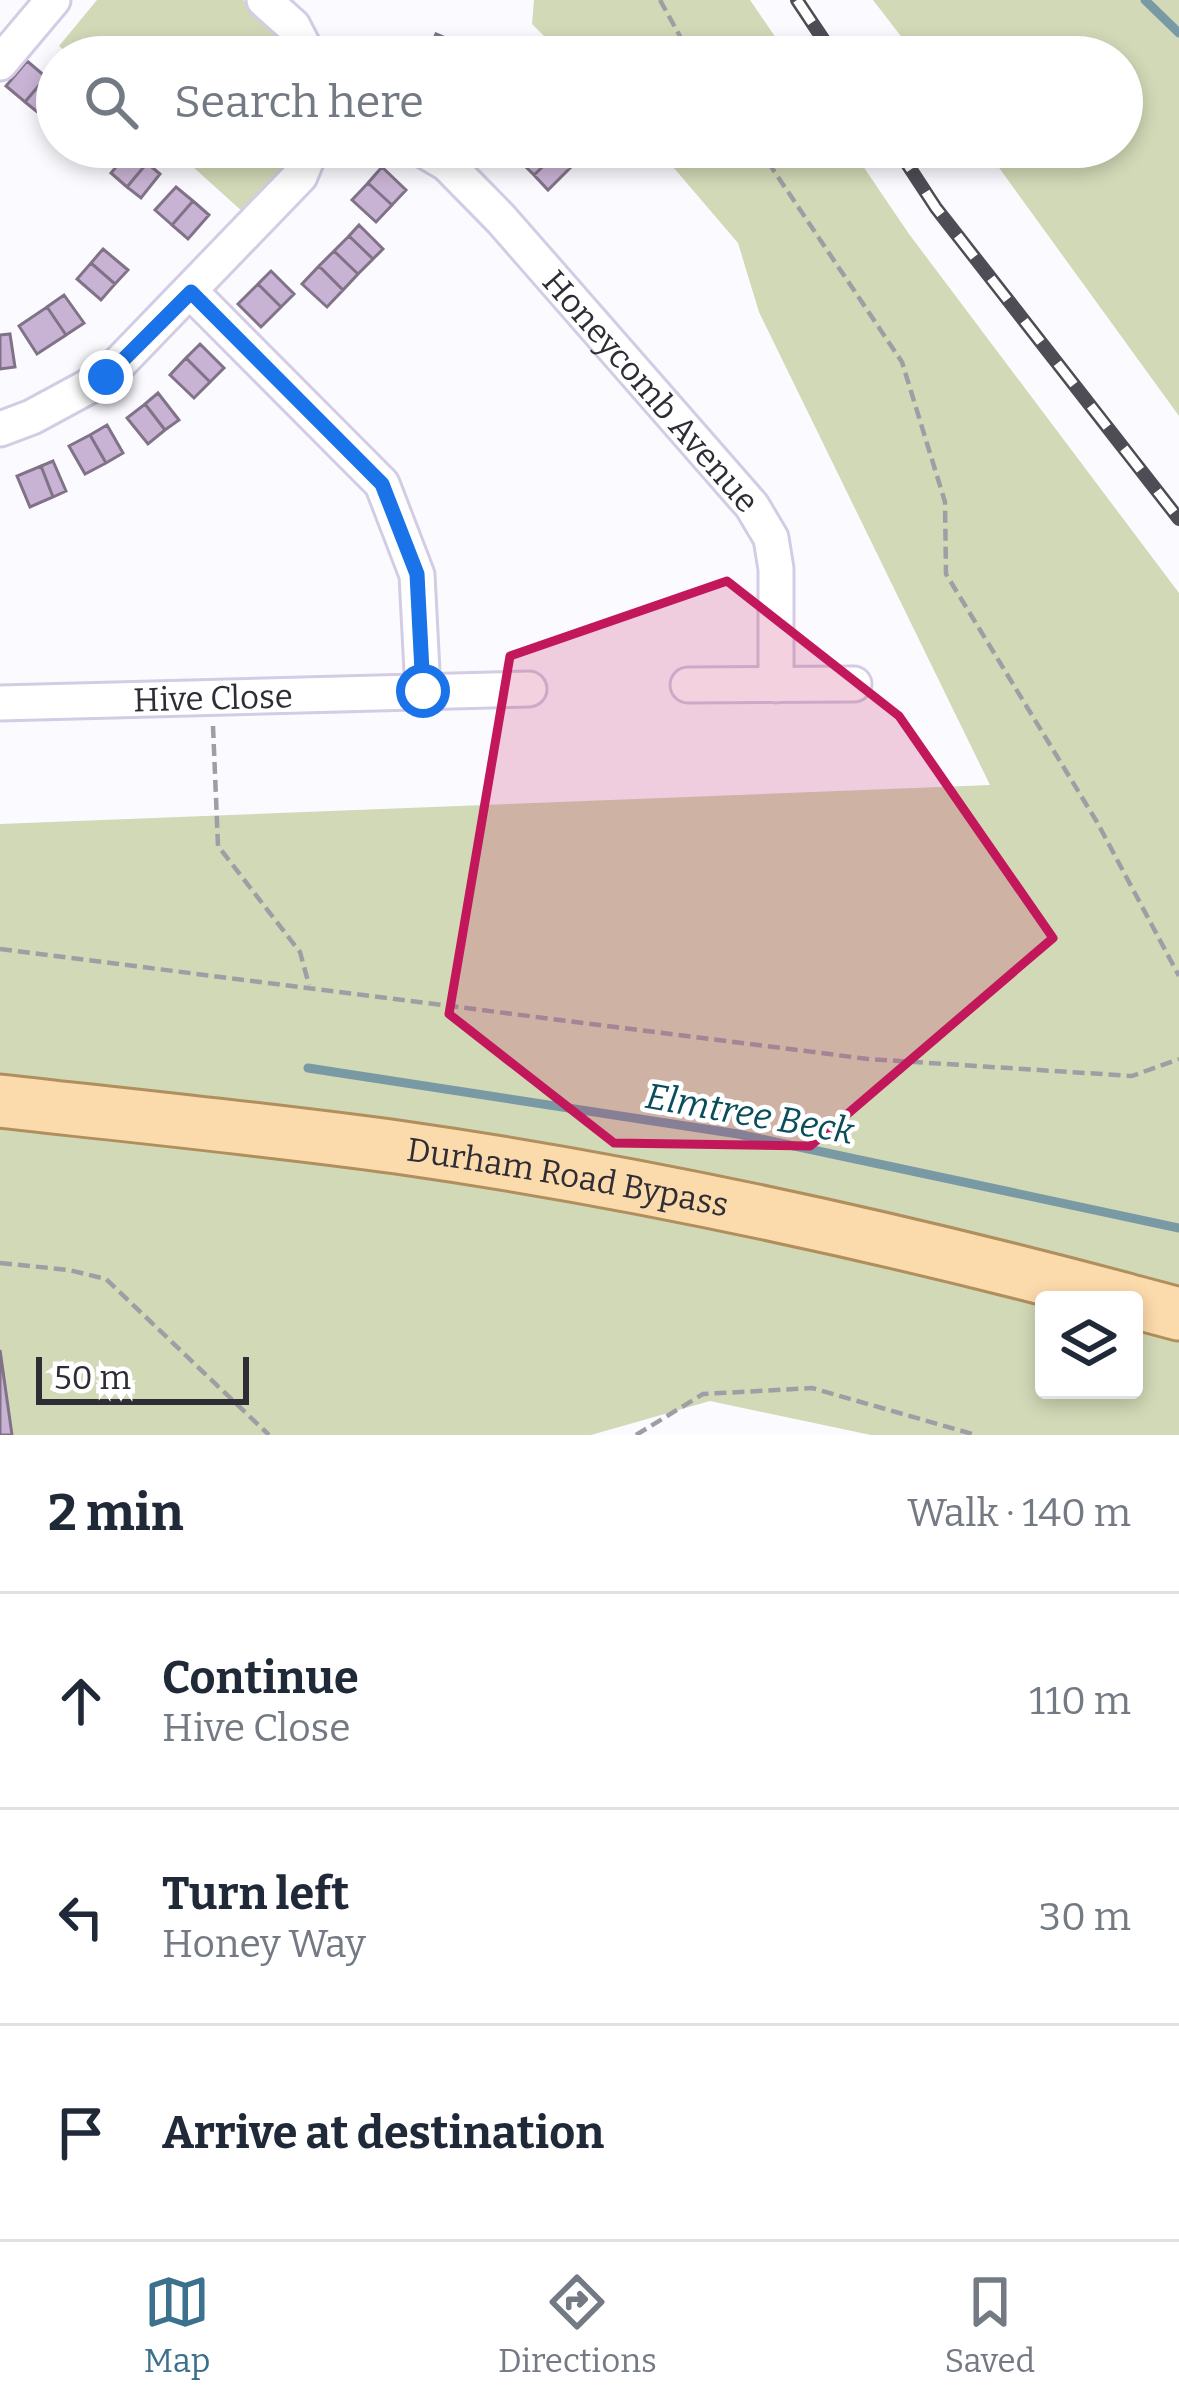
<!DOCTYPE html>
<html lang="en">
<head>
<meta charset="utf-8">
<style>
  :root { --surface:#fff; --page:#f6f6f7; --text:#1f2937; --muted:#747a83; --line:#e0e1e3; --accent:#3b718c }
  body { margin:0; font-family:Bitter,serif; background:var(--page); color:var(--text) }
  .controls { position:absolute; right:36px; bottom:36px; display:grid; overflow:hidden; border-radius:12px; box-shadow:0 6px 18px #0003 }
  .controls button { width:108px; height:108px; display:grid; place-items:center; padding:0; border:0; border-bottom:3px solid var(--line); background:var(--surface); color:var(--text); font:60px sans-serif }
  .scale { position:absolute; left:36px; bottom:30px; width:213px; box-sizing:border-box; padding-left:12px; border:6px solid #2e2c35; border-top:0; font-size:33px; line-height:42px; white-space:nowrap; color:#2e2c35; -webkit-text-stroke:9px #fff; paint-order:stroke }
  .stop { position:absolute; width:36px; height:36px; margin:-27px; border:9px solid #1a73e8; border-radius:50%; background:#fff }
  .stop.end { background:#1a73e8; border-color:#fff; box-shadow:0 3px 12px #0008 }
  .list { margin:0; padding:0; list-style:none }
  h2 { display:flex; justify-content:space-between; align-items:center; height:156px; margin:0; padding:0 48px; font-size:51px }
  h2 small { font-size:39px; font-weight:400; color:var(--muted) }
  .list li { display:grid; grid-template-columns:78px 1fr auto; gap:36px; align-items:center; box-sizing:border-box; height:216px; padding:0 48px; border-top:3px solid var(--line) }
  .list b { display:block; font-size:45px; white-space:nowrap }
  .list p { margin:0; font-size:39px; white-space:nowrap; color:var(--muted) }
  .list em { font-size:39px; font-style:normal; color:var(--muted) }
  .icon { flex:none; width:66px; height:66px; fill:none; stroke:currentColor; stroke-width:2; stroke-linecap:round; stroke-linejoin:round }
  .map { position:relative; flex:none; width:1179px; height:1435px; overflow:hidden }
  .search { position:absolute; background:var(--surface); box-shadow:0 6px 18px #0003; left:36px; right:36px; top:36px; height:132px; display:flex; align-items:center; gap:30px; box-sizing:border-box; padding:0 42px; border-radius:66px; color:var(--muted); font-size:45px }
  .sheet { height:804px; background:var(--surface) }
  nav { display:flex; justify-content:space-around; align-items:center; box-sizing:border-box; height:168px; border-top:3px solid var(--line); background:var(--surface); font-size:33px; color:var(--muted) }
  nav a { display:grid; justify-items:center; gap:6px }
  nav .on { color:var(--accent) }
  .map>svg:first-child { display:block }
  .green { fill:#d1d9b7; fill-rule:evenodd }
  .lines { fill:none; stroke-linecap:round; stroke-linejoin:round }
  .stream { stroke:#7999a5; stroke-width:9 }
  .building { fill:#c9b3d5; stroke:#807387; stroke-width:3 }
  .street-casing { stroke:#d3cce4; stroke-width:39 }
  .primary-casing { stroke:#b18e5d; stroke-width:57 }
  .path { stroke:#a09ea5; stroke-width:4.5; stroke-dasharray:12 6; stroke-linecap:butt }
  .street { stroke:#fff; stroke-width:33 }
  .primary { stroke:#fbdaab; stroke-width:51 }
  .rail-casing { stroke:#4e4c54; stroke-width:14 }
  .rail { stroke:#fff; stroke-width:9; stroke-dasharray:27; stroke-linecap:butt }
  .route { stroke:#1a73e8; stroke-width:15 }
  .marked { fill:#c2185b; fill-opacity:0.2; stroke:#c2185b; stroke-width:9; stroke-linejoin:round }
  .labels { text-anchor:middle; stroke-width:9; stroke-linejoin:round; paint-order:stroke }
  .street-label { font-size:33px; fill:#2e2c35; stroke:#fff }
  .water-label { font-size:36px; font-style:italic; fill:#094d5b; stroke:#fff }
</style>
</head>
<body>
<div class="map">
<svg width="1179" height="1435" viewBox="0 0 1179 1435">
  <rect width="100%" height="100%" fill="#fbfaff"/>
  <path class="green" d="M97 0H243L257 10 289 57H72L59 46Z
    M534 0H750L789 57H565L532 24Z
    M873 0H1179V416L984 147H1122V57H917Z
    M171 147H299L254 222Z
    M656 147H850L909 234 1179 593V1435H871L710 1401 591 1435H0V824L990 785 759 312 738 243ZM1044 1300H1134V1390H1044Z"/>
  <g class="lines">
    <path class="stream" d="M1145 0 1179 33
      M308 1068 738 1134 1179 1228"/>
  </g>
  <path class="building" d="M436 34 460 44 455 57H426Z
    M460 44 478 51 475 57H455Z
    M27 61 46 77 25 102 6 86Z
    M46 77 57 86V95L41 115 25 102Z
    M530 147H549L556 154 534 175 518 159Z
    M131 149 147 163 127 187 111 173Z
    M556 154 570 168 548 190 534 175Z
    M147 163 160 174 141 198 127 187Z
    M382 167 406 190 392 205 368 183Z
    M368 183 392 205 376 222 352 200Z
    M176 187 193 201 172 225 155 210Z
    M193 201 209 215 188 239 172 225Z
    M359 225 383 249 373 259 349 236Z
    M349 236 373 259 358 274 334 251Z
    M103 249 128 270 115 284 91 263Z
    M334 251 358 274 343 290 319 266Z
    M91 263 115 284 101 300 77 279Z
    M319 266 343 290 327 307 302 284Z
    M271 271 294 294 281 307 258 284Z
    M258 284 281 307 261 327 238 304Z
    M64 295 84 323 66 335 47 307Z
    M47 307 66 335 37 354 19 326Z
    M10 334 15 367 0 369V335Z
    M200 344 224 368 210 382 186 358Z
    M186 358 210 382 194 398 170 375Z
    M158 393 179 420 165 430 145 404Z
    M145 404 165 430 148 444 127 418Z
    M107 425 123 453 106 463 90 435Z
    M90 435 106 463 85 474 69 446Z
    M53 461 66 491 53 497 41 466Z
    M41 466 53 497 30 507 17 476Z
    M0 1350 12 1435H0Z"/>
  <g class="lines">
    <g class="street-casing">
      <g id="street">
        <path d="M264 0 293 26 309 57"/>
        <path d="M0 63 53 0"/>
        <path id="s1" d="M418 147 447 164 501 219 752 506 771 538 776 569V685"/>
        <path d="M191 292 382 484 417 575 423 691"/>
        <path d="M0 429 32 417 106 377 300 176 312 147"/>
        <path d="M688 685 854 684"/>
        <path id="s2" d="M0 703 529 689"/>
      </g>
    </g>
    <g class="primary-casing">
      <g id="primary">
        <path id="s3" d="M0 1101C133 1116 265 1129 397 1147 643 1182 887 1236 1127 1300"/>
        <path d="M1134 1302 1179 1314"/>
      </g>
    </g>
    <path class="path" d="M660 0 681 38 700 57
      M758 147 902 362 945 502 946 574 1097 822 1179 976
      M213 726 218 846 300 952 309 985
      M0 949 868 1059 1132 1076 1179 1059
      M0 1263 69 1270 106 1279 269 1435
      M636 1435 703 1394 812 1388 976 1435"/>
    <use href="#street" class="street"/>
    <use href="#primary" class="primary"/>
    <g class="rail-casing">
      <path id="rail" d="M797 0 835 57
        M896 147 936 208 1179 519"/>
    </g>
    <use href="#rail" class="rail"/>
  </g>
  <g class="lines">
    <path class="route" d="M106 377 191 292 382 484 417 574 423 691"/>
  </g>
  <path class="marked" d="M727 581 899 716 1053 938 810 1146 614 1143 449 1014 510 656Z"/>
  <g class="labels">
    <g class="street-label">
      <text dy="12" stroke="none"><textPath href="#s1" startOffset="339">Honeycomb Avenue</textPath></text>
      <text dy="12" stroke="none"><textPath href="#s2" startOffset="213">Hive Close</textPath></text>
      <text dy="12" stroke="none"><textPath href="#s3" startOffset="573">Durham Road Bypass</textPath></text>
    </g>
    <g class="water-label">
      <text transform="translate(750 1113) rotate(10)" y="13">Elmtree Beck</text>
    </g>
  </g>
</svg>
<div class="controls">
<button><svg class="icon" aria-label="layers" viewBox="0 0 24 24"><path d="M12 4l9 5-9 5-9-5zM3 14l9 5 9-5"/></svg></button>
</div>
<div class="scale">50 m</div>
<div class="stop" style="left:423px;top:691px"></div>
<div class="stop end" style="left:106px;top:377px"></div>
<div class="search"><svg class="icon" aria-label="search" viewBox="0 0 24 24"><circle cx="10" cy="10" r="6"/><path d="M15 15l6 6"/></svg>Search here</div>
</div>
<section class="sheet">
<h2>2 min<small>Walk · 140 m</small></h2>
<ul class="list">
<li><svg class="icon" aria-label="ahead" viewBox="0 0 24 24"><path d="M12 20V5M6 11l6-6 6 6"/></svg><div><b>Continue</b><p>Hive Close</p></div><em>110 m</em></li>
<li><svg class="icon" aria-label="left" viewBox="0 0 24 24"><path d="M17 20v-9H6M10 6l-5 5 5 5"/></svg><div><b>Turn left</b><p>Honey Way</p></div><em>30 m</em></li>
<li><svg class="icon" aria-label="arrive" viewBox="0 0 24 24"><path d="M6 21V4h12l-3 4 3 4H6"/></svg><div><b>Arrive at destination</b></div></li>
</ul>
</section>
<nav>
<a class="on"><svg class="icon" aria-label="map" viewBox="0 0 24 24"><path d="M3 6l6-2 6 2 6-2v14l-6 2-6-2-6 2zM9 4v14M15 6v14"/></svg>Map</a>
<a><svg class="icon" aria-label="directions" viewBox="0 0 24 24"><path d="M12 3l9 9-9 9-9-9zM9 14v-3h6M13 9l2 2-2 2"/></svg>Directions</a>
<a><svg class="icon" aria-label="saved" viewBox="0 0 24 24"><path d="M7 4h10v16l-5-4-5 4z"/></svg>Saved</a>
</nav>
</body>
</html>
